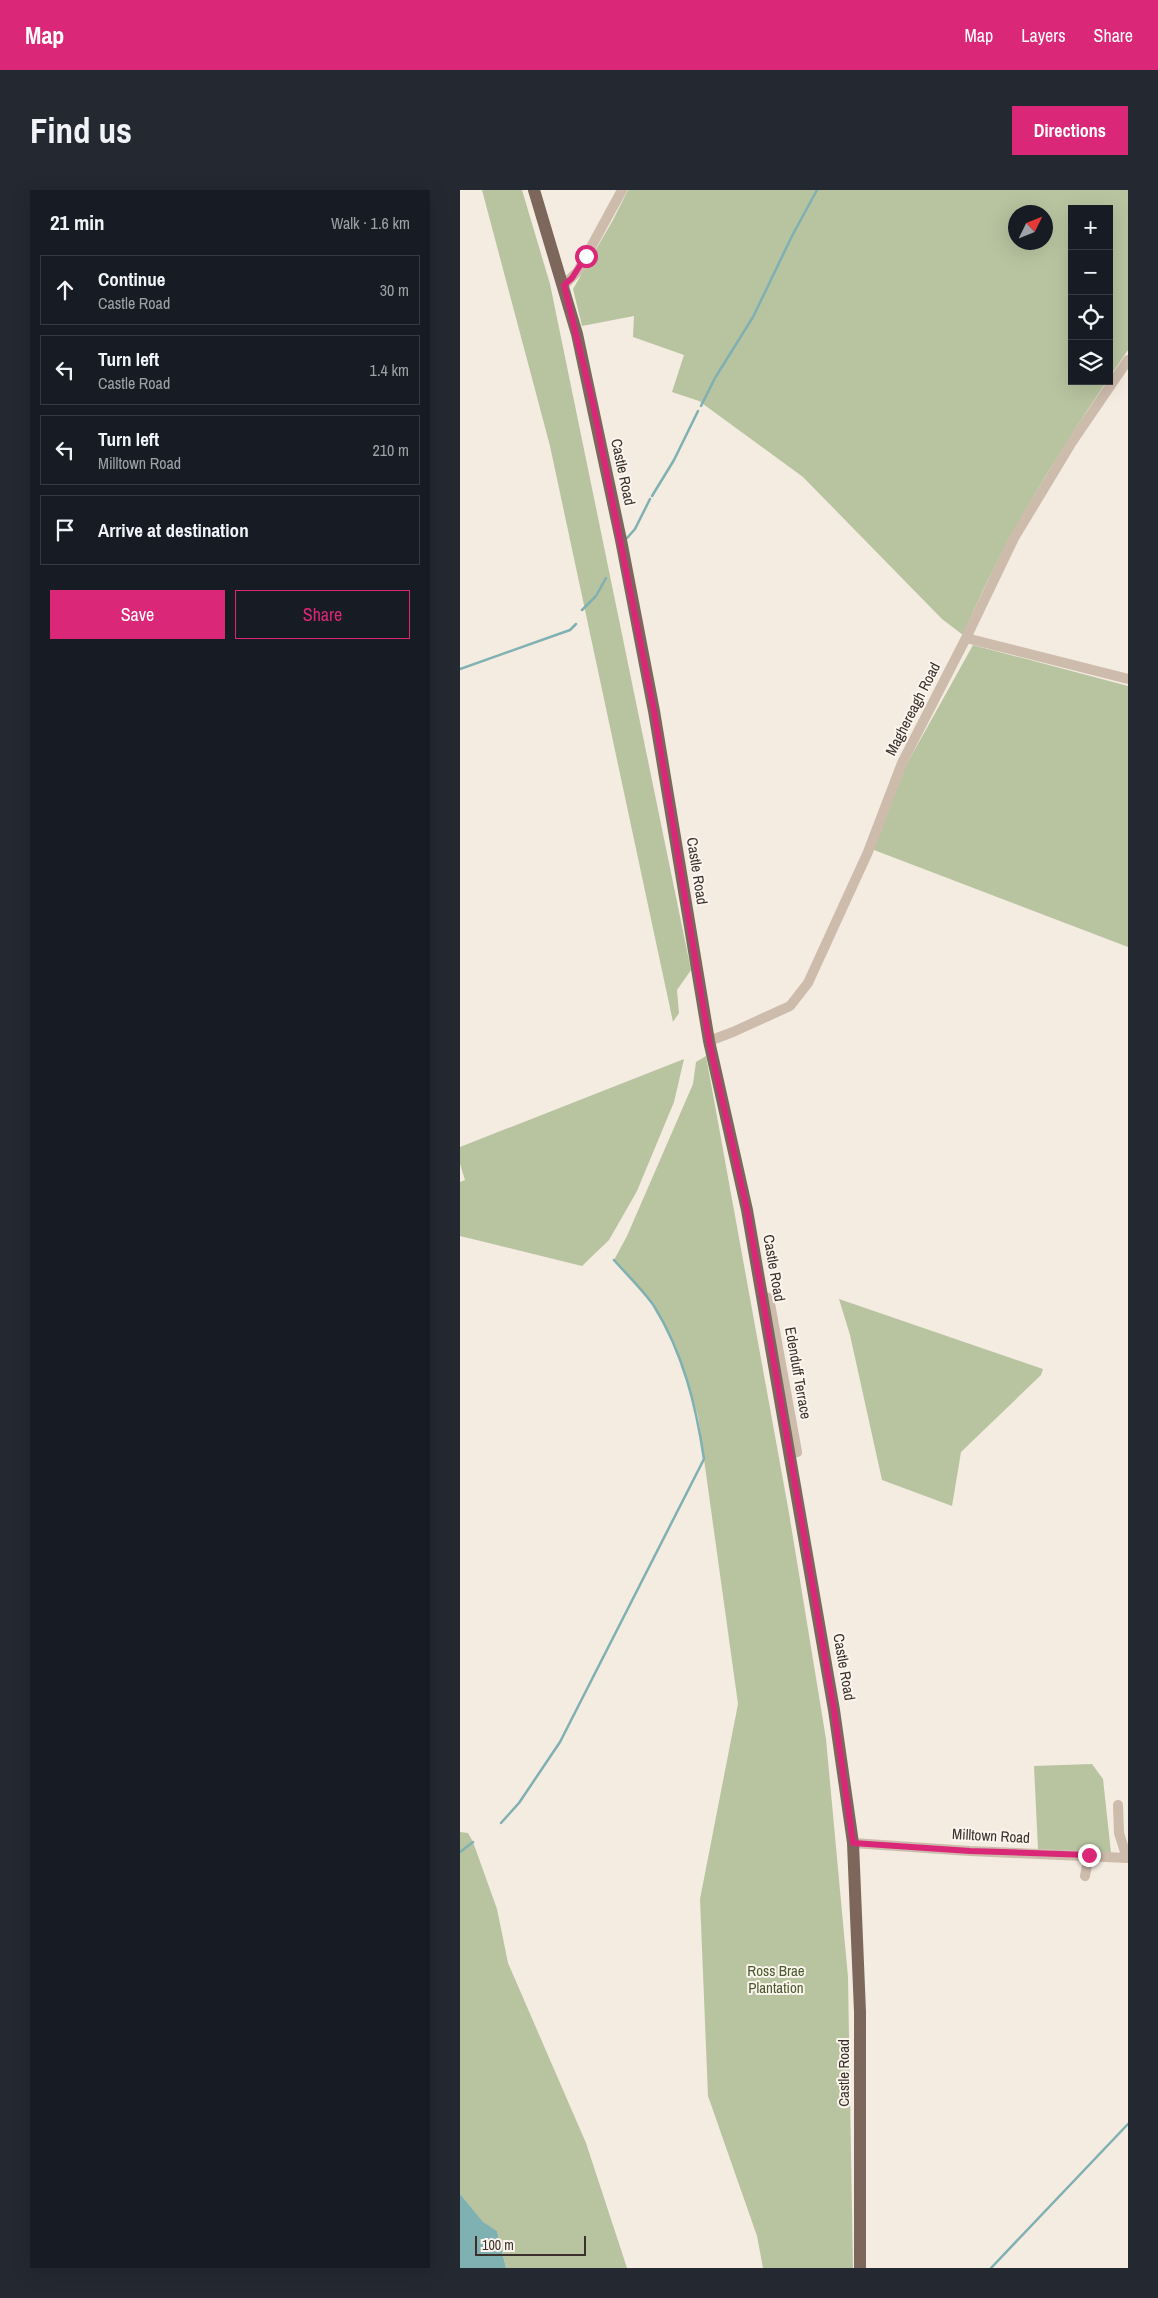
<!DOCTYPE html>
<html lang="en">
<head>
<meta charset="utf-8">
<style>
  :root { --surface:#171b24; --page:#242831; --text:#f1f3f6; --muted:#9ea1a6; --line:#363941; --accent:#db2777 }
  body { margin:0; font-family:"Archivo Narrow",sans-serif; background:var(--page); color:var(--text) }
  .controls { position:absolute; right:15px; top:15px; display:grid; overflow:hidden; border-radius:0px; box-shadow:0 5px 20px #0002 }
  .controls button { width:45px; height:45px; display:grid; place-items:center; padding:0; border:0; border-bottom:1px solid var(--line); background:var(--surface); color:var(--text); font:25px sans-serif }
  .compass { position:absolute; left:548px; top:15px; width:45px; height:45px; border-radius:50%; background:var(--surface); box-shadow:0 5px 20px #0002; rotate:47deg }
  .scale { position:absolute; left:15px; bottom:12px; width:111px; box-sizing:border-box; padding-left:5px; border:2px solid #3b302b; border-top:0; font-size:14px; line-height:18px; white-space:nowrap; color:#3b302b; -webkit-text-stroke:4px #fbf5ee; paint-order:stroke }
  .stop { position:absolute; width:15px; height:15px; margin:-11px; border:4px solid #db2777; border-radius:50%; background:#fff }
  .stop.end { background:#db2777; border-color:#fff; box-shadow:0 1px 5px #0008 }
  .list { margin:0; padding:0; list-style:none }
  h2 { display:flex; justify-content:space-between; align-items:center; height:65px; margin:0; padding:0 20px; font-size:21px }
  h2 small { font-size:16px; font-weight:400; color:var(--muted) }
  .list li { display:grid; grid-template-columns:32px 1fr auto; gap:15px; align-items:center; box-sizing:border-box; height:70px; margin:0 10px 10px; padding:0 10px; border:1px solid var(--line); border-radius:0px }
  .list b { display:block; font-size:19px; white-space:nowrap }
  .list p { margin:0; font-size:16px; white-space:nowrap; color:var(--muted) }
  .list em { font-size:16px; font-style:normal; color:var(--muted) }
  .actions { display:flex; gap:10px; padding:15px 20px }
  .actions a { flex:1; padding:11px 0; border:1px solid var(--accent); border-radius:0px; text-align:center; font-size:18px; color:var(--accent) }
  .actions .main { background:var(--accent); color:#fff }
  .icon { flex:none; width:28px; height:28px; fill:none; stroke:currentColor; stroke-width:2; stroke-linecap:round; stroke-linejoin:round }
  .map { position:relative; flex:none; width:668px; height:2078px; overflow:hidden; border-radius:0px }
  header { display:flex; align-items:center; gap:30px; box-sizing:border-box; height:70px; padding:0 25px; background:var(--accent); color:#fff }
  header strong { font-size:24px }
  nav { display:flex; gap:28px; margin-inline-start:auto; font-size:18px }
  .intro { display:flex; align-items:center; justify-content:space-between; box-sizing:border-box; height:120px; padding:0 30px }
  h1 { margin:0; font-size:35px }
  .button { padding:12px 22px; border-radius:0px; background:var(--accent); color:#fff; font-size:18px; font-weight:700 }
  main { display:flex; gap:30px; padding:0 30px }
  aside { flex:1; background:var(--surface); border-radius:0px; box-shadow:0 5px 20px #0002 }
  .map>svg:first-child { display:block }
  .green { fill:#b8c4a0; fill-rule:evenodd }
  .water { fill:#7fb0b2 }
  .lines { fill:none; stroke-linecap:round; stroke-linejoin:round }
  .stream { stroke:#7fb0b2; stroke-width:2.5 }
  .minor { stroke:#cdbbac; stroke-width:10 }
  .major { stroke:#7d675c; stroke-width:12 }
  .route { stroke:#db2777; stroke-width:6 }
  .labels { text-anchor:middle; stroke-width:4; stroke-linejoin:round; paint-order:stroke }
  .street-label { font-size:15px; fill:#3b302b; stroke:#fbf5ee }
  .park-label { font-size:15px; fill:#4a5a2e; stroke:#fbf5ee }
</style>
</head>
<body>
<header>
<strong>Map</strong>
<nav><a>Map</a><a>Layers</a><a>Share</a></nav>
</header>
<div class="intro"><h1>Find us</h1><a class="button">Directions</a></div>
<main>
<aside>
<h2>21 min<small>Walk · 1.6 km</small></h2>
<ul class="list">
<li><svg class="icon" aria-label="ahead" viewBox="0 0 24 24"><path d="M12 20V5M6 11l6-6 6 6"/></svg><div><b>Continue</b><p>Castle Road</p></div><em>30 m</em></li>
<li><svg class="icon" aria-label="left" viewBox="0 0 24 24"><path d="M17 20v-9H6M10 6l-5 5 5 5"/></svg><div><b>Turn left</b><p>Castle Road</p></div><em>1.4 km</em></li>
<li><svg class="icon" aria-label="left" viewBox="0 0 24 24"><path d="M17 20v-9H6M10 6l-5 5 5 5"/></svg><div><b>Turn left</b><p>Milltown Road</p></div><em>210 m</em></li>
<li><svg class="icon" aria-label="arrive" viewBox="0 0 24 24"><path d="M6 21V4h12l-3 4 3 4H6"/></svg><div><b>Arrive at destination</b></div></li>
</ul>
<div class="actions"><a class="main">Save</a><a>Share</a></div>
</aside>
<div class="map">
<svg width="668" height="2078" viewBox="0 0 668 2078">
  <rect width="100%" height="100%" fill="#f4ebe1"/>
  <path class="green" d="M22 0H62L90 94 231 780 217 800 219 823 213 832 90 256Z
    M168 0H668V160L649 188V19H612V191H647C592 272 541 355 503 445L482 429 343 287 239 211 212 202 224 165 173 147 174 126 122 136 113 99 153 30ZM556 22H586V52H556Z
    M513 455 668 496V757L414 660V657L444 579Z
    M246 866 329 1323 366 1549 388 1787 393 2078H303L297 2046 248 1906 240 1709 278 1514 238 1226 218 1162 193 1115 154 1070 167 1046 233 894 236 872Z
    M224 869 214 912 177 1001 149 1050 122 1076 0 1046V992L5 990 0 974V957Z
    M379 1109 583 1179 581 1185 501 1262 492 1316 422 1290 390 1145Z
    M632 1574 643 1589 651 1663 578 1659 574 1576Z
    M0 1642 8 1643 13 1652 37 1719 48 1773 126 1953 167 2078H46L37 2041 23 2033 0 2004Z"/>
  <path class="water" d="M0 2004 23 2032 37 2041 46 2078H0Z"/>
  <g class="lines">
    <path class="stream" d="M241 216 255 188 293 127 332 46 357 0
      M192 306 214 270 238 221
      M167 348 175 339 190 309
      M122 420 136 406 146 388
      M0 479 110 440 116 434
      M41 1633 59 1613 100 1552 244 1269C236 1215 223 1163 194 1116 183 1100 167 1085 154 1070
      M0 1662 13 1652
      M531 2078 668 1934"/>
    <path class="minor" d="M104 95 118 81 162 0
      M506 448 668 489
      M249 851 273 842 330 816 348 793 408 662 442 573 506 448 554 348 612 252 668 170
      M302 1106 309 1108 337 1262 330 1264
      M658 1615 659 1643 667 1668
      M393 1653 510 1661 668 1668
      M625 1686 629 1665"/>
    <path class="major" d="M74 0 117 144 161 350 194 521 249 851 287 1020 374 1520 393 1653 400 1822V2078"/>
  </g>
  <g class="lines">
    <path class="route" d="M126 66 112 88 104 95 133 214 194 521 249 851 287 1020 330 1264 374 1520 393 1653 510 1661 629 1665"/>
  </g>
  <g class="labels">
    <g class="street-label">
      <text transform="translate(163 282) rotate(78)" y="5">Castle Road</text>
      <text transform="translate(453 519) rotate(-63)" y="5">Maghereagh Road</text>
      <text transform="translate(237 681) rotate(81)" y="5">Castle Road</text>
      <text transform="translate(314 1078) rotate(80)" y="5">Castle Road</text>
      <text transform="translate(338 1183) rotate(80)" y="5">Edenduff Terrace</text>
      <text transform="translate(384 1477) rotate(80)" y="5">Castle Road</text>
      <text transform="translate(531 1646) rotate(3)" y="5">Milltown Road</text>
      <text transform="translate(384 1883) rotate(-90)" y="5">Castle Road</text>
    </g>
    <g class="park-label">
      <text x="316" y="1786">Ross Brae<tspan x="316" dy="17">Plantation</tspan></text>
    </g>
  </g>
</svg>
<div class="controls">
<button>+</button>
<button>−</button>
<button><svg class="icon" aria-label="locate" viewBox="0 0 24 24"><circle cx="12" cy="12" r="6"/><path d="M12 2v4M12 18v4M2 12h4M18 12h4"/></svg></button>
<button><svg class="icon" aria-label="layers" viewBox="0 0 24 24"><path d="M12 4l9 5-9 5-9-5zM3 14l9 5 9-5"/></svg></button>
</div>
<svg class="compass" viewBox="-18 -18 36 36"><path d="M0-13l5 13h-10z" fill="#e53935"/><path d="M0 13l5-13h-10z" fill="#9ea1a6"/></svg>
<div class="scale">100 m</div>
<div class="stop" style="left:126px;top:66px"></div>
<div class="stop end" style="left:629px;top:1665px"></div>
</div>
</main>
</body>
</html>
